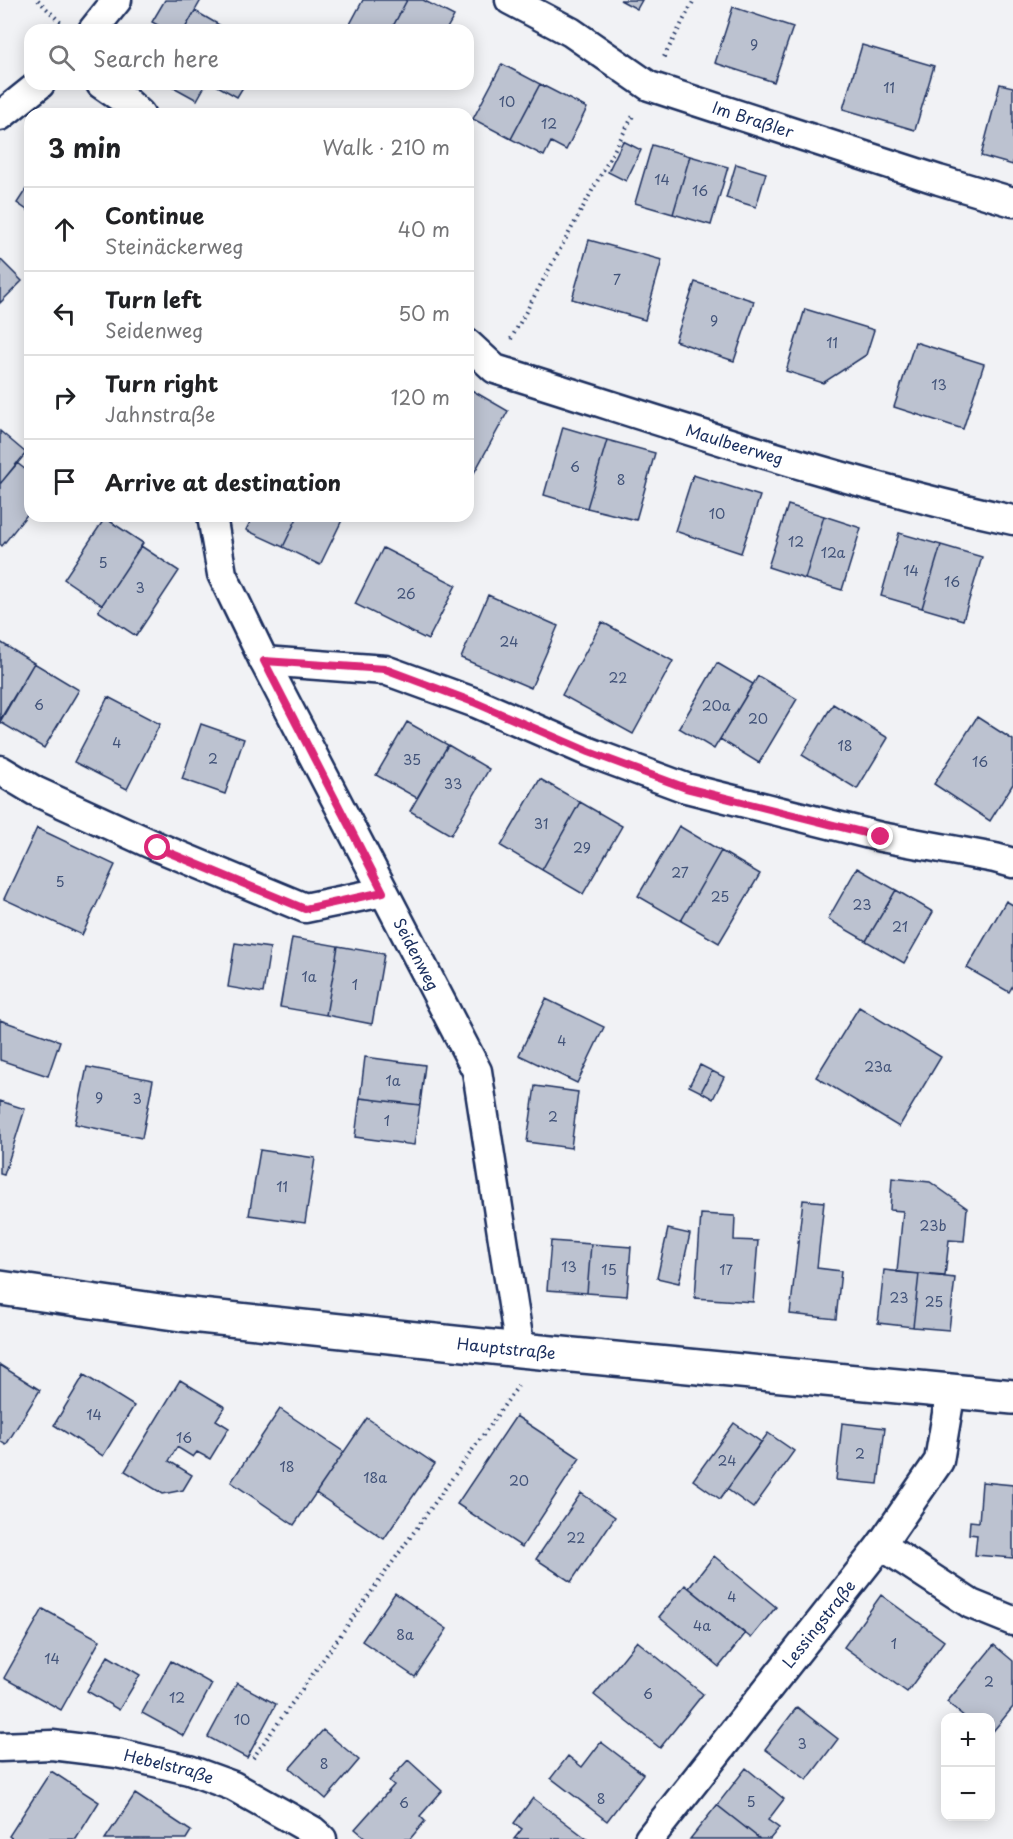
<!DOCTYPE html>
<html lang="en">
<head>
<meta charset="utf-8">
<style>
  :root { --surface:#fff; --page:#f6f6f6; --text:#202124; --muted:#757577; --line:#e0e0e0 }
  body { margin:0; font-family:"Playpen Sans",sans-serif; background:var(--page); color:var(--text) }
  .controls { position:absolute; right:18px; bottom:18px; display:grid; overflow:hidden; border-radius:12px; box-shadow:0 3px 15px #0003 }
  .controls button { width:54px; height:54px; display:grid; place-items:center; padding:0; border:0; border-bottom:2px solid var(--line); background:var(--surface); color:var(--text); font:30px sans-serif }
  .stop { position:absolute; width:18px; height:18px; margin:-14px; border:4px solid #db2777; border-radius:50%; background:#fff }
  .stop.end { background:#db2777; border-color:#fff; box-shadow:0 2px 6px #0008 }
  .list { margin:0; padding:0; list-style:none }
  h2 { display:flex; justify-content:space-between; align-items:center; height:78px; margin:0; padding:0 24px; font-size:26px }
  h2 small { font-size:20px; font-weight:400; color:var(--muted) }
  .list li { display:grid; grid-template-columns:39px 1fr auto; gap:18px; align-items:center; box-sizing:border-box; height:84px; padding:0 24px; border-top:2px solid var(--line) }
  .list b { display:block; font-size:22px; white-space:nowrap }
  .list p { margin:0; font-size:20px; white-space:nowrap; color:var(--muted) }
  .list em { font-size:20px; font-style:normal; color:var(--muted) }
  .icon { flex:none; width:33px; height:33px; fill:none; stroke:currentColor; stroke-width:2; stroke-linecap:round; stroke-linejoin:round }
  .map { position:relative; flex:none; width:1013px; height:1839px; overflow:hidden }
  .search { position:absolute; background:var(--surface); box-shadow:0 3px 15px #0003; left:24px; top:24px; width:450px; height:66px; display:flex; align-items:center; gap:15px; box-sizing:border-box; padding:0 21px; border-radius:18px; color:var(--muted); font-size:22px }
  .panel { position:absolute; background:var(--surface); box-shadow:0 3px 15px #0003; left:24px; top:108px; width:450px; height:414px; border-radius:18px }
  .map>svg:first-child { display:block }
  .building { fill:#bcc2d0; stroke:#1b2f5e; stroke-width:1.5 }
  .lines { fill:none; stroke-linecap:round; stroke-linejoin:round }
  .street-casing { stroke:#1b2f5e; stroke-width:33 }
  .secondary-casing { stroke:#1b2f5e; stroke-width:38 }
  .path { stroke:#1b2f5e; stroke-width:4; stroke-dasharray:1.5 4.5; stroke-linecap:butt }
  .street { stroke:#fff; stroke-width:28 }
  .secondary { stroke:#fff; stroke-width:33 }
  .route { stroke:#db2777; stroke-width:8 }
  .labels { text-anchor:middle; stroke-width:4.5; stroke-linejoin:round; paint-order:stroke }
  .number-label { font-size:14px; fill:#43547a }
  .street-label { font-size:16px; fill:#1b2f5e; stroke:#fff }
</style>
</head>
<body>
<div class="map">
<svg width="1013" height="1839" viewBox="0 0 1013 1839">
  <rect width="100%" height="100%" fill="#f1f2f5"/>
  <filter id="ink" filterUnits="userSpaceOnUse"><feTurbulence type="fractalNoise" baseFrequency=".0167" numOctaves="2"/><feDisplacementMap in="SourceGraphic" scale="12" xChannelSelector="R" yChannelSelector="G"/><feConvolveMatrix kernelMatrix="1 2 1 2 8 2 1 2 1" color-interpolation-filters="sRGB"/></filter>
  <g filter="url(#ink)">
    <path class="building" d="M165 0H201L184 30H167L152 22Z
      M363 0H407L391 30H352L348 28Z
      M407 0H423L454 16 446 30H391Z
      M620 0H642L637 9Z
      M733 7 793 27 774 82 715 63Z
      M195 11 228 30H184Z
      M862 45 934 66 915 130 843 109Z
      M502 64 540 84 511 139 473 119Z
      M168 84H206L197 100Z
      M214 84H245L237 97Z
      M540 84 587 108 566 150 551 142 544 156 511 139Z
      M1000 84 1013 87V165L981 156Z
      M623 141 641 150 626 181 608 172Z
      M652 145 690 156 673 214 635 203Z
      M690 156 728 167 711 225 673 214Z
      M736 164 766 173 756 207 726 198Z
      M30 183V212L17 203Z
      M589 240 662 260 645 320 572 299Z
      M0 259 22 281 0 303Z
      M695 282 754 301 734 361 675 341Z
      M805 309 874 330 866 355 823 383 786 371Z
      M915 342 984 364 963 429 894 407Z
      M468 388 508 411 474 473 468 470Z
      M563 427 607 440 587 508 544 495Z
      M0 431 26 453 0 484Z
      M607 440 655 453 636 520 587 508Z
      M17 463 30 473V511L2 546 0 544V484Z
      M693 475 760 496 741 553 675 531Z
      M788 505 824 516 805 579 768 567Z
      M253 516H298L283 547 246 530Z
      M298 516H344L320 565 283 547Z
      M824 516 861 528 842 590 805 579Z
      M105 518 143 543 102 605 64 579Z
      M899 533 941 545 922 608 881 596Z
      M941 545 982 557 963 620 922 608Z
      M141 546 179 571 136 636 98 611Z
      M383 548 456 585 428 640 355 604Z
      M488 595 558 626 531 688 461 658Z
      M602 622 673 661 633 734 562 695Z
      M0 642 34 663 0 720Z
      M34 663 79 690 44 748 0 722Z
      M717 663 753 684 714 749 679 728Z
      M758 676 797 699 759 763 720 739Z
      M108 697 160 724 127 789 74 762Z
      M833 704 888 738 857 789 802 755Z
      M977 717 1013 740V784L990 821 934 784Z
      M407 722 448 745 417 798 376 775Z
      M201 724 244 739 225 794 182 779Z
      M448 745 489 769 451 835 410 811Z
      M540 779 580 802 542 870 501 846Z
      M580 802 622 826 583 894 542 870Z
      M679 826 721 851 681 921 638 896Z
      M37 828 115 865 82 935 4 899Z
      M721 851 760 874 719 943 681 921Z
      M857 868 896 890 866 941 828 919Z
      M896 890 933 912 904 963 866 941Z
      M1006 901 1013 905V985L1009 992 967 968Z
      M292 938 338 946 326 1015 280 1007Z
      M235 943 270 948 263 993 228 987Z
      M338 946 384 954 372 1024 326 1015Z
      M546 999 604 1027 577 1083 519 1055Z
      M859 1007 941 1057 899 1127 816 1077Z
      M0 1020 60 1041 48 1076 0 1060Z
      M365 1057 425 1065 420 1105 360 1098Z
      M700 1065 712 1071 701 1092 689 1086Z
      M87 1067 153 1080 142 1138 75 1124Z
      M712 1071 724 1077 713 1099 701 1092Z
      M535 1086 578 1092 571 1148 527 1142Z
      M360 1098 420 1105 414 1145 355 1137Z
      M0 1101 25 1109 4 1175 0 1174Z
      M260 1150 315 1158 305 1223 249 1215Z
      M892 1178 930 1182 967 1208 964 1241 949 1240 945 1276 897 1272 903 1211 890 1210Z
      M803 1200 824 1202 817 1268 841 1271 836 1319 790 1314Z
      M701 1214 735 1216 734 1240 758 1241 753 1302 695 1298Z
      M668 1229 690 1234 679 1283 657 1278Z
      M551 1241 591 1244 587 1293 547 1290Z
      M591 1244 631 1247 627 1296 587 1293Z
      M884 1270 919 1274 913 1327 878 1323Z
      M919 1274 955 1278 949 1330 913 1327Z
      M0 1365 40 1390 6 1445 0 1441Z
      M84 1375 134 1406 103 1456 54 1425Z
      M180 1380 225 1407 216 1420 229 1428 210 1459 197 1452 193 1457 177 1447 169 1461 192 1475 183 1490 163 1494 125 1471Z
      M280 1409 344 1452 294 1525 231 1482Z
      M516 1416 580 1458 522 1547 457 1504Z
      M367 1418 435 1464 384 1539 316 1493Z
      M734 1423 761 1442 720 1499 693 1480Z
      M842 1423 885 1428 878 1484 836 1480Z
      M768 1433 794 1451 753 1508 727 1489Z
      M982 1482 1013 1485V1558L975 1555 977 1535 969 1534 970 1521 979 1522Z
      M581 1493 615 1517 571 1582 536 1559Z
      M714 1556 776 1607 751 1638 689 1588Z
      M685 1585 745 1634 719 1667 659 1617Z
      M395 1593 447 1629 415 1677 362 1641Z
      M881 1595 944 1641 907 1692 844 1647Z
      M43 1609 100 1640 61 1710 4 1678Z
      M637 1641 703 1694 660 1748 594 1695Z
      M994 1645 1013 1661V1707L990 1735V1718H966L947 1702Z
      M108 1656 140 1675 119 1710 87 1691Z
      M171 1661 212 1684 184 1736 142 1713Z
      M237 1683 276 1704 247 1758 208 1737Z
      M797 1707 838 1739 807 1780 765 1749Z
      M323 1730 359 1760 326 1799 290 1768Z
      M601 1742 643 1774 607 1821 551 1778 568 1756 582 1767Z
      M408 1760 442 1791 420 1816 425 1821 410 1839H367L355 1829 394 1785 389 1781Z
      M746 1768 784 1799 768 1820 779 1828 770 1839H760L717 1805Z
      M51 1771 99 1802 76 1839H13L9 1836Z
      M135 1794 191 1831 186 1839H105Z
      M533 1798 587 1839H514L522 1829 514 1823Z
      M717 1805 760 1839H690Z"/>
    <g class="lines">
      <g class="street-casing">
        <g id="street">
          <path id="s1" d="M510 0 571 32 649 86 939 180 1013 202"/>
          <path d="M93 30 117 0"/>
          <path d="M101 84 127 102 140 114"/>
          <path d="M0 116 40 84"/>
          <path id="s2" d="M468 344 495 369C666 422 838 482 1013 520"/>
          <path id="s3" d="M212 516 222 574 264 661 477 1071 520 1350"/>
          <path d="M264 661 385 670 476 703 589 752 686 788 881 837 995 858 1013 863"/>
          <path d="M0 770 35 791 158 847 305 908 383 892"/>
          <path d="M881 1545 971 1604 1013 1621"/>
          <path id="s4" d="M0 1747 52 1745 117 1753 189 1770 233 1786 313 1831 322 1839"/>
          <path id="s5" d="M649 1839 881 1545 939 1461 951 1390"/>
        </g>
      </g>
      <g class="secondary-casing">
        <g id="secondary">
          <path id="s6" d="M0 1288 181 1314 520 1350 1013 1397"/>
        </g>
      </g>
      <path class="path" d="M38 0 61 23
        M664 57 694 0
        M511 339 634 114
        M253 1758 518 1386"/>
      <use href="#street" class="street"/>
      <use href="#secondary" class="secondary"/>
    </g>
  </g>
  <g class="lines" filter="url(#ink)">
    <path class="route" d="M158 848 305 909 383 892 264 661 385 669 476 703 589 752 686 788 881 837"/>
  </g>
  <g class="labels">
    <g class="number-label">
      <text x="754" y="50">9</text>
      <text x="889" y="93">11</text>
      <text x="507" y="107">10</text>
      <text x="549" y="129">12</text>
      <text x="662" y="185">14</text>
      <text x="700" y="196">16</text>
      <text x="617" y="285">7</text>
      <text x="714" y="326">9</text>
      <text x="832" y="348">11</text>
      <text x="939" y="390">13</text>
      <text x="575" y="472">6</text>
      <text x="621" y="485">8</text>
      <text x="717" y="519">10</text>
      <text x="796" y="547">12</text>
      <text x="833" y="558">12a</text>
      <text x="103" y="568">5</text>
      <text x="911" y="576">14</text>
      <text x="952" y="587">16</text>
      <text x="140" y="593">3</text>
      <text x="406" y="599">26</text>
      <text x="509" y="647">24</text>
      <text x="618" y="683">22</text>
      <text x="39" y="710">6</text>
      <text x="716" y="711">20a</text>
      <text x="758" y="724">20</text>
      <text x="117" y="748">4</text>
      <text x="845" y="751">18</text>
      <text x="213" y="764">2</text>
      <text x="412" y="765">35</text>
      <text x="980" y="767">16</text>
      <text x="453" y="789">33</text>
      <text x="541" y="829">31</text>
      <text x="582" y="853">29</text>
      <text x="680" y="878">27</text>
      <text x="60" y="887">5</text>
      <text x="720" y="902">25</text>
      <text x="862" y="910">23</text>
      <text x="900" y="932">21</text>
      <text x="309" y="982">1a</text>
      <text x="355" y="990">1</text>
      <text x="562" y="1046">4</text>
      <text x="878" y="1072">23a</text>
      <text x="393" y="1086">1a</text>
      <text x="99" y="1103">9</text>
      <text x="137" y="1104">3</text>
      <text x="553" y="1122">2</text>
      <text x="387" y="1126">1</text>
      <text x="282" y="1192">11</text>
      <text x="933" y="1231">23b</text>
      <text x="569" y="1272">13</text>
      <text x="609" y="1275">15</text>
      <text x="726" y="1275">17</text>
      <text x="899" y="1303">23</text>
      <text x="934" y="1307">25</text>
      <text x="94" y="1420">14</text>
      <text x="184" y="1443">16</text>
      <text x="860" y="1459">2</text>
      <text x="727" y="1466">24</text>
      <text x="287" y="1472">18</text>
      <text x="375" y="1483">18a</text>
      <text x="519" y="1486">20</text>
      <text x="576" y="1543">22</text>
      <text x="732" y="1602">4</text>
      <text x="702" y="1631">4a</text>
      <text x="405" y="1640">8a</text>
      <text x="894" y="1649">1</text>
      <text x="52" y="1664">14</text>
      <text x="989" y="1687">2</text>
      <text x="648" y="1699">6</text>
      <text x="177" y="1703">12</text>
      <text x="242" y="1725">10</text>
      <text x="802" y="1749">3</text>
      <text x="324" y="1769">8</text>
      <text x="601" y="1804">8</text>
      <text x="751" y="1807">5</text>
      <text x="404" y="1808">6</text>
    </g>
    <g class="street-label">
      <text dy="6" stroke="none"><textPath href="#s1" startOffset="273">Im Braßler</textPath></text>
      <text dy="6" stroke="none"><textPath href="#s2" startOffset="288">Maulbeerweg</textPath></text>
      <text dy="6" stroke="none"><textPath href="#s3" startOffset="486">Seidenweg</textPath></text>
      <text dy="6" stroke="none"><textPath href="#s6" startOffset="510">Hauptstraße</textPath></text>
      <text dy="6" stroke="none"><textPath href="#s5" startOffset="274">Lessingstraße</textPath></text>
      <text dy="6" stroke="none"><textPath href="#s4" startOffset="171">Hebelstraße</textPath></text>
    </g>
  </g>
</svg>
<div class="controls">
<button>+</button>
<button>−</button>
</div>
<div class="stop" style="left:158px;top:848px"></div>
<div class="stop end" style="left:881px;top:837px"></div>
<div class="search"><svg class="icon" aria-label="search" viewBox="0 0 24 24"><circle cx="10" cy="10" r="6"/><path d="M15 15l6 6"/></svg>Search here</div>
<section class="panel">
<h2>3 min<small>Walk · 210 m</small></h2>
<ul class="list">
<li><svg class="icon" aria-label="ahead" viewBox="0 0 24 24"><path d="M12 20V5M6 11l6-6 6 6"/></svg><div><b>Continue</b><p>Steinäckerweg</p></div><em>40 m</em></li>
<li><svg class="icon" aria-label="left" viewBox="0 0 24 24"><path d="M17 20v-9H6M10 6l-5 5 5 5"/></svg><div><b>Turn left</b><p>Seidenweg</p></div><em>50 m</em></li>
<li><svg class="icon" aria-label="right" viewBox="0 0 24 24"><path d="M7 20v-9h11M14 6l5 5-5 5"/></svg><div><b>Turn right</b><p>Jahnstraße</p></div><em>120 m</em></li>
<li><svg class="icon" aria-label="arrive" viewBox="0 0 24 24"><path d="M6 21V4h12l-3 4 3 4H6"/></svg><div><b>Arrive at destination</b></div></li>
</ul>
</section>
</div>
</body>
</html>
